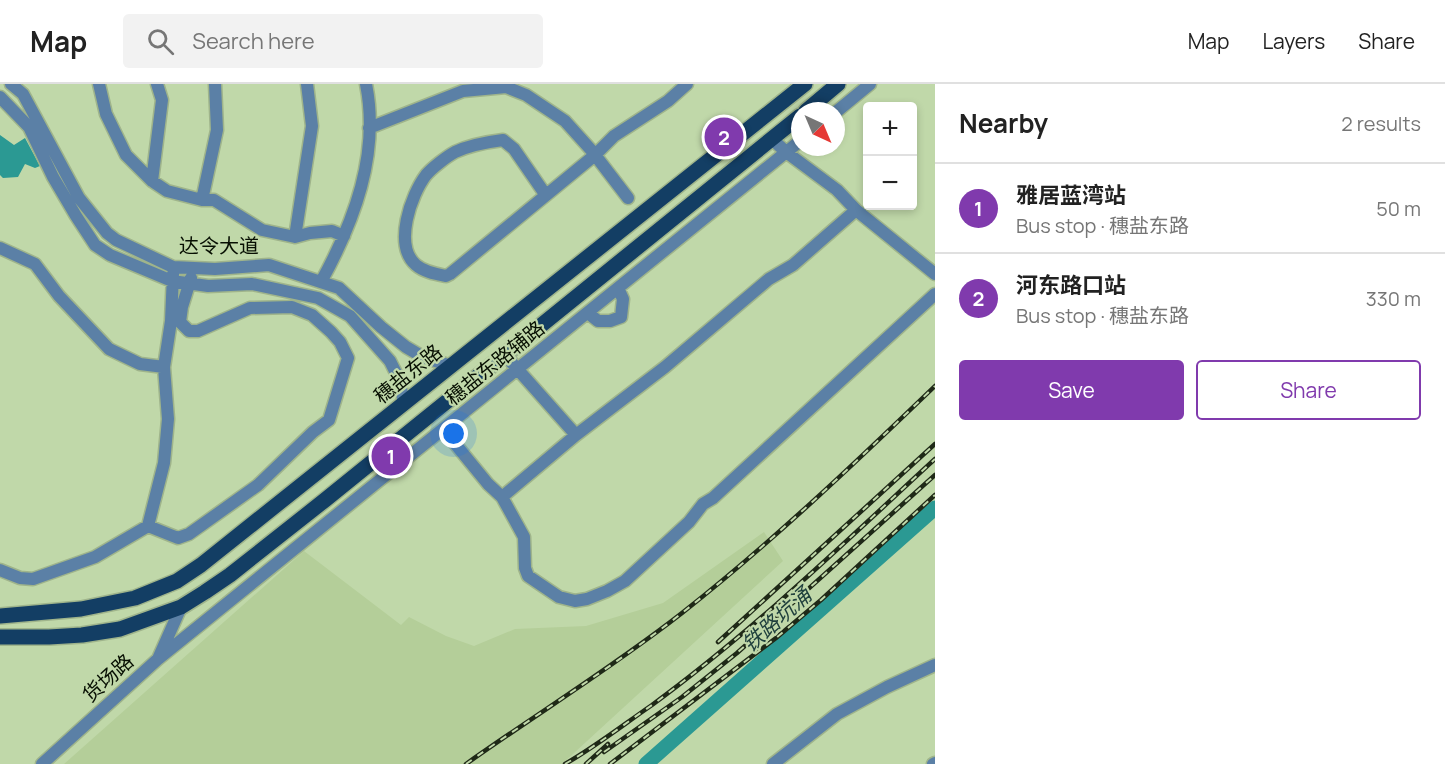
<!DOCTYPE html>
<html lang="en">
<head>
<meta charset="utf-8">
<style>
  :root { --surface:#fff; --page:#f2f2f2; --text:#222; --muted:#767676; --line:#e0e0e0; --accent:#803aad }
  body { margin:0; font-family:Manrope,"Noto Sans SC",sans-serif; background:var(--page); color:var(--text) }
  .controls { position:absolute; right:18px; top:18px; display:grid; overflow:hidden; border-radius:6px; box-shadow:0 3px 9px #0003 }
  .controls button { width:54px; height:54px; display:grid; place-items:center; padding:0; border:0; border-bottom:2px solid var(--line); background:var(--surface); color:var(--text); font:30px sans-serif }
  .compass { position:absolute; left:791px; top:18px; width:54px; height:54px; border-radius:50%; background:var(--surface); box-shadow:0 3px 9px #0003; rotate:136deg }
  .you { position:absolute; left:454px; top:350px; width:21px; height:21px; margin:-15px; border:4px solid #fff; border-radius:50%; background:#1a73e8; box-shadow:0 0 0 9px #1a73e833 }
  .badge { display:grid; place-items:center; width:39px; height:39px; border-radius:50%; background:var(--accent); color:#fff; font-size:20px; font-weight:700 }
  .pin { position:absolute; translate:-50% -50%; border:3px solid #fff; box-shadow:0 2px 6px #0006 }
  .list { margin:0; padding:0; list-style:none }
  h2 { display:flex; justify-content:space-between; align-items:center; height:78px; margin:0; padding:0 24px; font-size:26px }
  h2 small { font-size:20px; font-weight:400; color:var(--muted) }
  .list li { display:grid; grid-template-columns:39px 1fr auto; gap:18px; align-items:center; box-sizing:border-box; height:90px; padding:0 24px; border-top:2px solid var(--line) }
  .list b { display:block; font-size:22px; white-space:nowrap }
  .list p { margin:0; font-size:20px; white-space:nowrap; color:var(--muted) }
  .list em { font-size:20px; font-style:normal; color:var(--muted) }
  .actions { display:flex; gap:12px; padding:18px 24px }
  .actions a { flex:1; padding:14px 0; border:2px solid var(--accent); border-radius:6px; text-align:center; font-size:21px; color:var(--accent) }
  .actions .main { background:var(--accent); color:#fff }
  .icon { flex:none; width:33px; height:33px; fill:none; stroke:currentColor; stroke-width:2; stroke-linecap:round; stroke-linejoin:round }
  .map { position:relative; flex:none; width:935px; height:680px; overflow:hidden }
  header { display:flex; align-items:center; gap:36px; box-sizing:border-box; height:84px; padding:0 30px; background:var(--surface); border-bottom:2px solid var(--line) }
  header strong { font-size:28px }
  nav { display:flex; gap:33px; margin-inline-start:auto; font-size:21px }
  .search { width:420px; height:54px; background:var(--page); display:flex; align-items:center; gap:15px; box-sizing:border-box; padding:0 21px; border-radius:6px; color:var(--muted); font-size:22px }
  main { display:flex }
  aside { flex:1; background:var(--surface) }
  .map>svg:first-child { display:block }
  .built { fill:#b4ce99 }
  .water { fill:#2b9993 }
  .lines { fill:none; stroke-linecap:round; stroke-linejoin:round }
  .river { stroke:#2b9993; stroke-width:15 }
  .minor-casing { stroke:#9fb48b; stroke-width:15 }
  .major-casing { stroke:#9fb48b; stroke-width:18 }
  .minor { stroke:#5b80a6; stroke-width:12 }
  .major { stroke:#133e64; stroke-width:15 }
  .rail-casing { stroke:#1f2917; stroke-width:4.5 }
  .rail { stroke:#c0d8a9; stroke-width:2; stroke-dasharray:7; stroke-linecap:butt }
  .labels { text-anchor:middle; stroke-width:4.5; stroke-linejoin:round; paint-order:stroke }
  .street-label { font-size:20px; fill:#070f02; stroke:#c0d8a9 }
  .water-label { font-size:21px; font-style:italic; fill:#20403d; stroke:#c0d8a9 }
</style>
</head>
<body>
<header>
<strong>Map</strong>
<div class="search"><svg class="icon" aria-label="search" viewBox="0 0 24 24"><circle cx="10" cy="10" r="6"/><path d="M15 15l6 6"/></svg>Search here</div>
<nav><a>Map</a><a>Layers</a><a>Share</a></nav>
</header>
<main>
<div class="map">
<svg width="935" height="680" viewBox="0 0 935 680">
  <rect width="100%" height="100%" fill="#c0d8a9"/>
  <path class="built" d="M764 448 783 477 562 680H64L304 467 401 541 409 533 446 552 474 562 515 545 586 542 663 519Z"/>
  <path class="water" d="M0 51 14 61 25 54 40 82 35 84 25 80 18 93 3 94 0 91Z"/>
  <g class="lines">
    <path class="river" d="M646 680 935 424"/>
    <g class="minor-casing">
      <path id="minor" d="M11 0 23 10 79 114 107 149 116 156 173 183 215 185 269 181 339 204 381 243 406 263 423 273 451 282
        M99 0 106 30 126 71 152 97 167 107 202 116H214L262 146 295 153 310 149 332 147 344 152
        M0 13 29 43 53 93 76 132 95 161 110 171 172 197 208 202 252 200 318 214 350 232 390 277 399 295 404 319
        M836 28 870 0
        M369 44 463 7 506 3 526 11 565 37 592 67 628 114
        M772 55 786 68 837 106 856 126 935 190
        M152 97 162 16 157 0
        M545 110 514 65 503 56C487 58 470 61 455 68 446 73 432 84 426 91 411 111 393 161 416 181 424 188 436 190 446 192L450 190 595 71 614 52 668 17 687 0
        M202 116 217 46 215 0
        M295 153 312 42 307 0
        M0 164 35 180 59 212 109 265 140 280 164 283
        M321 198C354 138 380 70 366 0
        M588 229 598 237H610L621 233 623 215 618 204
        M507 269 512 279 576 351
        M443 345 488 400 502 413 524 453 525 484 528 492 559 513 575 517 587 515 607 507 625 497 689 438 703 420 713 414 935 210
        M502 413 576 351 665 283 769 195 793 181 856 126
        M148 442 178 454 189 450 258 401 313 348 329 336 348 274 340 258 331 248 312 231 292 223 250 224 198 247H189L180 238 182 223 191 194
        M0 486 20 494 33 495 95 473 148 442 164 379 168 335 164 283 171 237 173 190
        M158 575 800 57
        M42 680 158 575 181 523
        M773 680 837 630 887 603 935 581
        M933 680 935 679"/>
    </g>
    <g class="major-casing">
      <path id="major" d="M806 27 838 0
        M0 532 81 525 135 514 177 497 201 481 805 0
        M0 553H49L82 551 120 545 181 523 205 508 230 491 325 416 800 32"/>
    </g>
    <use href="#minor" class="minor"/>
    <use href="#major" class="major"/>
    <g class="rail-casing">
      <path id="rail" d="M718 558 935 360
        M604 668 682 613 737 569 935 391
        M466 680C538 629 613 583 682 529 771 459 853 381 935 302
        M565 680C595 663 623 641 652 621 753 547 843 460 935 375
        M586 680 608 660
        M610 680 776 554 821 516 935 411"/>
    </g>
    <use href="#rail" class="rail"/>
  </g>
  <g class="labels">
    <g class="street-label">
      <text x="219" y="169">达令大道</text>
      <text transform="translate(495 279) rotate(-39)" y="7">穗盐东路辅路</text>
      <text transform="translate(408 290) rotate(-39)" y="7">穗盐东路</text>
      <text transform="translate(108 594) rotate(-42)" y="7">货场路</text>
    </g>
    <g class="water-label">
      <text transform="translate(777 536) rotate(-42)" y="7">铁路坑涌</text>
    </g>
  </g>
</svg>
<div class="controls">
<button>+</button>
<button>−</button>
</div>
<svg class="compass" viewBox="-18 -18 36 36"><path d="M0-13l5 13h-10z" fill="#e53935"/><path d="M0 13l5-13h-10z" fill="#767676"/></svg>
<div class="you"></div>
<div class="pin badge" style="left:391px;top:372px">1</div>
<div class="pin badge" style="left:724px;top:53px">2</div>
</div>
<aside>
<h2>Nearby<small>2 results</small></h2>
<ul class="list">
<li><span class="badge">1</span><div><b>雅居蓝湾站</b><p>Bus stop · 穗盐东路</p></div><em>50 m</em></li>
<li><span class="badge">2</span><div><b>河东路口站</b><p>Bus stop · 穗盐东路</p></div><em>330 m</em></li>
</ul>
<div class="actions"><a class="main">Save</a><a>Share</a></div>
</aside>
</main>
</body>
</html>
